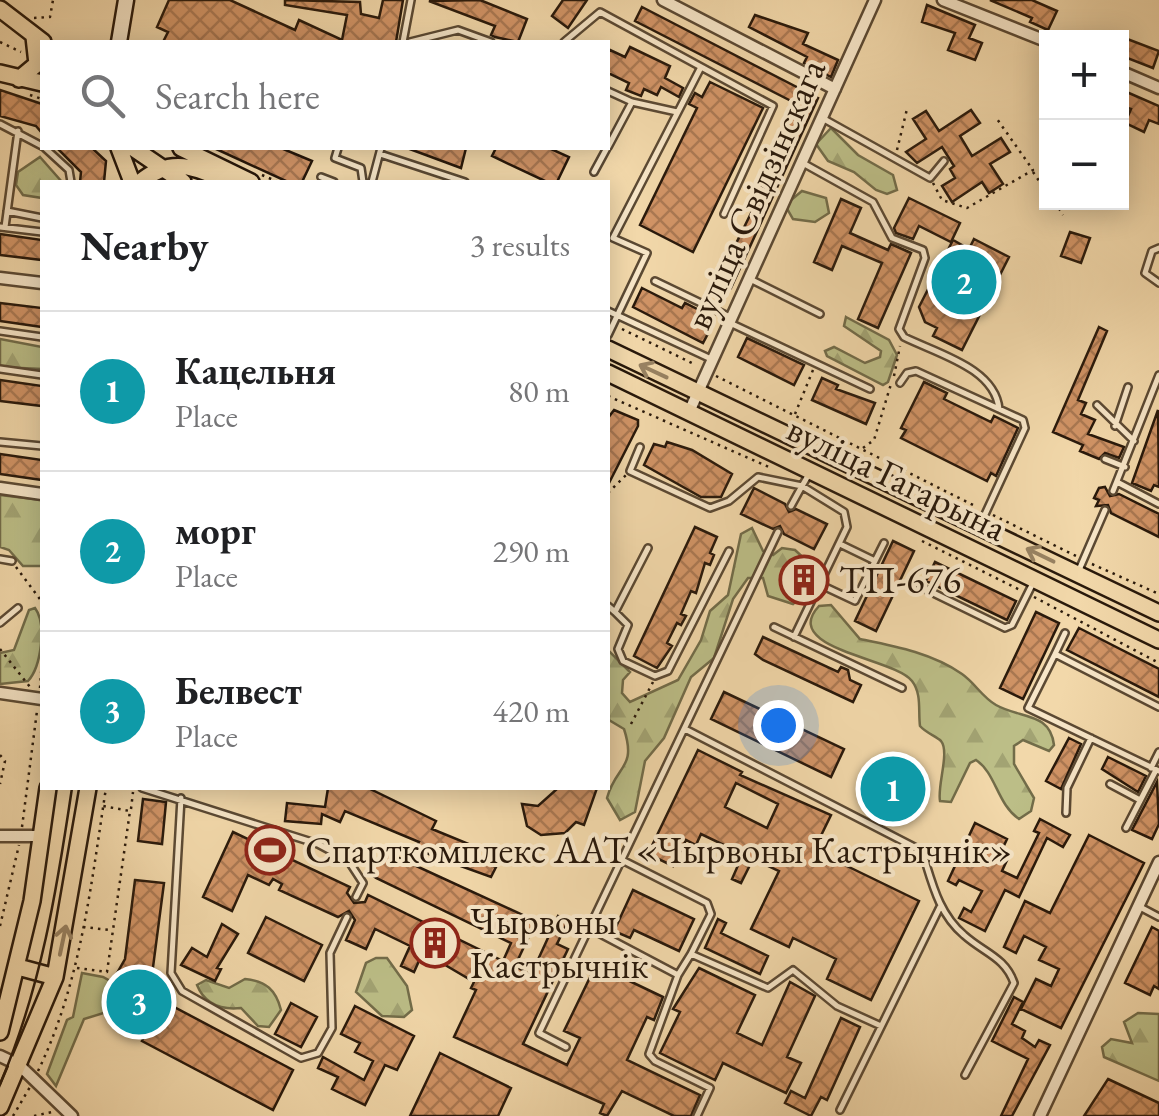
<!DOCTYPE html>
<html lang="en">
<head>
<meta charset="utf-8">
<style>
  :root { --surface:#fff; --page:#f2f2f2; --text:#202124; --muted:#757577; --line:#e0e0e0; --accent:#111827 }
  body { margin:0; font-family:"EB Garamond",serif; background:var(--page); color:var(--text) }
  .controls { position:absolute; right:30px; top:30px; display:grid; overflow:hidden; border-radius:0px; box-shadow:0 5px 25px #0003 }
  .controls button { width:90px; height:90px; display:grid; place-items:center; padding:0; border:0; border-bottom:2px solid var(--line); background:var(--surface); color:var(--text); font:50px sans-serif }
  .you { position:absolute; left:778px; top:725px; width:35px; height:35px; margin:-25px; border:8px solid #fff; border-radius:50%; background:#1a73e8; box-shadow:0 0 0 15px #1a73e833 }
  .badge { display:grid; place-items:center; width:65px; height:65px; border-radius:50%; background:var(--accent); color:#fff; font-size:32px; font-weight:700 }
  .pin { position:absolute; translate:-50% -50%; border:5px solid #fff; box-shadow:0 2px 10px #0006 }
  .list { margin:0; padding:0; list-style:none }
  h2 { display:flex; justify-content:space-between; align-items:center; height:130px; margin:0; padding:0 40px; font-size:42px }
  h2 small { font-size:32px; font-weight:400; color:var(--muted) }
  .list li { display:grid; grid-template-columns:65px 1fr auto; gap:30px; align-items:center; box-sizing:border-box; height:160px; padding:0 40px; border-top:2px solid var(--line) }
  .list b { display:block; font-size:38px; white-space:nowrap }
  .list p { margin:0; font-size:32px; white-space:nowrap; color:var(--muted) }
  .list em { font-size:32px; font-style:normal; color:var(--muted) }
  .icon { flex:none; width:55px; height:55px; fill:none; stroke:currentColor; stroke-width:2; stroke-linecap:round; stroke-linejoin:round }
  .map { position:relative; flex:none; width:1159px; height:1116px; overflow:hidden }
  .search { position:absolute; background:var(--surface); box-shadow:0 5px 25px #0003; left:40px; top:40px; width:570px; height:110px; display:flex; align-items:center; gap:25px; box-sizing:border-box; padding:0 35px; border-radius:0px; color:var(--muted); font-size:38px }
  .panel { position:absolute; background:var(--surface); box-shadow:0 5px 25px #0003; left:40px; top:180px; width:570px; height:610px; border-radius:0px }
  .map>svg:first-child { display:block }
  .green { fill:#bcbe87; stroke:#726c49; stroke-width:2.5 }
  .forest { fill:url(#forest-firs); stroke:#726c49; stroke-width:2.5 }
  .building { fill:url(#building-cross-hatch); stroke:#29190b; stroke-width:2.5; fill-rule:evenodd }
  .lines { fill:none; stroke-linecap:round; stroke-linejoin:round }
  .service-casing { stroke:#5b4933; stroke-width:10 }
  .minor-casing { stroke:#5b4933; stroke-width:15 }
  .secondary-casing { stroke:#29190b; stroke-width:19 }
  .primary-casing { stroke:#29190b; stroke-width:20 }
  .path { stroke:#29190b; stroke-width:2.5; stroke-dasharray:2.5 5; stroke-linecap:butt }
  .service { stroke:#f7e6c8; stroke-width:5 }
  .minor { stroke:#f7e6c8; stroke-width:10 }
  .secondary { stroke:#f7e6c8; stroke-width:14 }
  .primary { stroke:#f2d8aa; stroke-width:15 }
  .tram { stroke:#29190b; stroke-width:2.5 }
  .oneway { stroke:#988262 }
  .labels { text-anchor:middle; stroke-width:8; stroke-linejoin:round; paint-order:stroke }
  .street-label { font-size:38px; fill:#29190b; stroke:#f7e6c8 }
  .poi-label { font-size:38px; fill:#29190b; stroke:#f7e6c8; text-anchor:start }
</style>
</head>
<body>
<div class="map">
<svg width="1159" height="1116" viewBox="0 0 1159 1116">
  <defs>
    <pattern id="forest-firs" width="22" height="20" patternUnits="userSpaceOnUse" patternTransform="scale(2.5)"><rect width="22" height="20" fill="#bcbe87"/><path d="M5 1l3.5 6h-7zM16 11l3.5 6h-7z" fill="#a2a373"/></pattern>
    <pattern id="building-cross-hatch" width="8" height="8" patternUnits="userSpaceOnUse" patternTransform="scale(2.5)"><rect width="8" height="8" fill="#d19466"/><path d="M0 0l8 8M0 8l8-8" fill="none" stroke="#aa7852"/></pattern>
  </defs>
  <rect width="100%" height="100%" fill="#f2d8aa"/>
  <filter id="stains"><feTurbulence type="fractalNoise" baseFrequency=".002" numOctaves="4"/><feColorMatrix values="0 0 0 0 .2 0 0 0 0 .09 0 0 0 0 .02 0 0 0 .5 -.17"/></filter>
  <radialGradient id="worn" r=".72"><stop offset=".6" stop-color="#630" stop-opacity="0"/><stop offset="1" stop-color="#630" stop-opacity=".3"/></radialGradient>
  <path class="green" d="M82 973 103 977 121 987 107 1012 84 1019 56 1086 47 1074 67 1020 73 1017Z"/>
  <path class="forest" d="M831 128 858 155 893 175 897 190 887 194 876 190 854 172 828 161 816 144Z
    M40 157 62 182H42V198L23 195 16 185 18 172Z
    M802 191 826 198 829 213 815 222 793 219 785 205Z
    M846 317 889 340 897 355 888 382 883 385 827 356 825 351 834 347 865 363 880 357 881 351 844 326Z
    M0 339 42 347V369L0 367Z
    M0 495 42 500V566H23L9 550 0 547Z
    M752 528 763 551 773 555 782 548 795 550 808 562 798 567 791 583 802 596 793 604 768 596 763 578H748L733 599 714 658 691 677 664 738 645 761 635 812 620 820 607 798C616 765 637 769 624 729L609 720 608 650 630 672 623 680 622 693 630 702 678 680 701 640 710 611 728 595 741 534Z
    M831 605 860 639C894 646 932 653 962 674 975 683 982 697 996 705 1021 719 1050 712 1054 745L1049 751 1023 740 1014 746V764L1034 798 1031 811 1019 819C997 804 996 773 976 760L970 763 951 802 940 801C937 786 950 752 941 741 936 736 926 733 920 726 918 711 922 694 912 681 895 658 779 649 819 606Z
    M35 608C47 624 41 667 28 681L0 684V653L14 650 29 610Z
    M376 958H387L407 986 412 1010 404 1017 382 1016 356 992 366 963Z
    M245 979C266 981 276 990 281 1010L269 1027 258 1026 241 1008C222 1010 205 1005 197 985L206 980 229 988Z
    M1138 1013 1159 1014V1081L1104 1057 1102 1047 1111 1039 1132 1043 1124 1022Z"/>
  <path class="building" d="M169 0H230L295 30 299 20 342 40 347 15 285 5V0L360 2 361 14 379 18 383 0H403L396 42H163L168 32 157 27Z
    M480 0 527 19 518 42 495 37 491 35 495 26 429 1Z
    M563 0H587L568 28 552 16Z
    M990 0H1032L1057 11 1048 30 1030 22 1032 18Z
    M927 5 975 25 969 38 982 43 975 60 948 50 955 33 922 22Z
    M642 7 818 98 731 288 725 286 721 294 713 290 764 187 760 186 772 153 795 103 635 21Z
    M755 15 808 33 803 44 838 60 831 77 804 63 807 57 749 27Z
    M1122 37 1159 51 1153 68 1122 56Z
    M630 47 670 66 665 78 683 88 679 97 661 87 657 95 644 89 641 96 626 90 629 83 608 73V49L625 57Z
    M710 82 763 108 693 252 640 225 697 108 689 104 695 93 702 97Z
    M0 90 42 104V133L36 126 0 116Z
    M1122 90 1159 106V124L1149 120 1144 132 1125 123 1131 109 1122 106Z
    M971 110 980 123 960 136 972 156 1001 138 1010 152 990 164 1003 184 989 193 982 182 952 202 942 186 955 178 950 169 954 166 942 147 917 163 906 152 926 139 913 119 926 111 939 131Z
    M57 148H92L106 161 104 182H80L81 172Z
    M214 148H281L312 161 302 182H288Z
    M407 148H466L461 168Z
    M496 148H549L569 157 557 182H547L492 156Z
    M909 198 960 223 951 242 919 226 913 239 896 233 894 228Z
    M841 199 861 208 850 233 888 250 891 244 911 253 878 328 858 319 882 263 842 246 832 270 814 262Z
    M1070 232 1090 238 1081 263 1061 256Z
    M0 234 42 240V260L0 255Z
    M974 239 1009 257 962 350 933 336 937 328 925 322 919 307 953 240 969 249Z
    M642 288 682 308 685 303 699 310 696 315 713 324 703 343 633 307Z
    M0 303 42 308V327L0 321Z
    M1099 327 1107 331 1078 400 1086 403 1081 414 1095 420 1088 434 1124 447 1119 458 1105 453 1099 459 1080 451 1083 445 1053 432Z
    M747 338 804 365 794 385 738 357Z
    M822 378 838 385 836 389 875 403 866 424 812 400Z
    M0 380 42 386V406L0 401Z
    M924 382 947 393 944 399 991 422 994 416 1018 428 996 476 991 473 987 481 901 438 906 430 901 428Z
    M614 410 638 420V426L608 485V418Z
    M1158 410 1159 487 1154 485 1151 491 1132 483Z
    M667 442 692 450 732 474 721 497H701L644 465 654 444 665 447Z
    M0 454 42 460V480L0 474Z
    M1105 487 1110 496 1119 494 1159 514V537L1111 513 1108 505 1096 506 1099 500 1094 498 1099 488Z
    M754 488 785 504 789 512 796 509 827 524 814 549 784 534 780 526 773 529 741 514Z
    M695 527 717 537 710 553 714 555 710 565 705 563 696 593 691 591 681 614 686 616 681 625 677 623 667 643 672 646 657 668 634 656Z
    M893 541 914 551 876 631 855 621Z
    M935 562 1016 601 1007 620 926 581Z
    M1036 612 1059 623 1023 699 1000 688Z
    M1079 628 1159 669V697L1067 650Z
    M763 637 838 672 841 667 848 670 850 680 861 685 853 702 763 660 755 654Z
    M724 692 844 749 831 777 711 719Z
    M1069 738 1081 744 1061 789 1046 781Z
    M698 750 742 772 740 775 831 815 814 850 919 901 871 1000 827 979 836 959 793 938 789 947 751 929 779 871 753 859 741 883 732 879 743 854 701 834 696 845 686 840 673 866 648 854ZM736 783 778 804 767 828 725 807Z
    M1108 757 1146 776 1138 792 1102 769Z
    M886 780 922 798 913 816 877 798Z
    M1157 782 1159 824 1152 839 1132 830Z
    M328 788H368L436 821 432 829 481 849 476 858 496 867 491 877 433 856 416 848 419 842 345 811 340 822 322 814 321 824 285 821 287 803 325 807Z
    M558 788H597L584 825 576 822 565 833 541 835 527 826 522 804 538 806Z
    M143 799 166 802 162 844 138 841Z
    M1040 819 1070 835 1063 847 1047 838 1019 897 1005 890 985 931 959 918 964 908 971 912 982 891 959 880 956 885 948 881 975 823 1007 839 1000 854 1008 858 1002 871 1017 878 1039 833 1034 831Z
    M233 832 350 887 347 893 354 903 365 902 368 895 503 961 511 943 376 878 368 872 374 858 383 863 388 853 536 921 515 966 531 975 558 916 568 921 557 944 568 949 523 1044 567 1065 580 1038 564 1031 596 965 663 997 654 1020 647 1017 627 1060 700 1095 691 1116H674L622 1091 607 1116 600 1113 604 1104 454 1037 476 990 471 988 474 982 423 952 414 972 401 966 410 946 375 929 366 949 346 940 355 920 349 911 338 917 279 890 282 884 273 879 269 885 248 875 232 911 203 897Z
    M1089 835 1144 863 1061 1028 1021 1009 1036 979 1051 986 1059 969 1039 960 1046 947 1024 936 1016 953 1004 947 1025 901 1050 913Z
    M135 880 164 883 152 975 144 991 293 1070 273 1110 142 1041 151 1025 132 1015 128 1022 107 1012 121 987 112 982 125 959Z
    M633 890 694 919 679 951 634 930 630 938 614 931Z
    M266 917 322 945 304 981 248 953Z
    M718 919 726 923 721 933 768 956 760 974 705 948Z
    M222 924 238 934 217 968 221 969 215 981 181 965 192 948 207 957Z
    M1152 927 1159 931V989L1154 986 1150 995 1125 983Z
    M699 968 755 995 737 1033 762 1045 790 982 815 996 787 1057 801 1063 786 1093 723 1063 715 1080 660 1053 680 1012 673 1009Z
    M1014 997 1023 1002 1012 1024 1025 1031 1022 1038 1035 1047 1039 1040 1050 1045 1012 1116H1001L1028 1059 992 1041Z
    M291 1003 317 1017 301 1047 275 1034Z
    M355 1006 414 1036 397 1070 385 1065 365 1105 332 1089 338 1077 318 1068 323 1057 364 1080 373 1061 355 1052 360 1043 341 1034Z
    M841 1018 860 1027 827 1100 821 1097 811 1116 785 1103 791 1091 805 1098Z
    M440 1053 511 1088 498 1116H410Z
    M1108 1079 1159 1103V1116H1084Z"/>
  <g class="lines">
    <g class="service-casing">
      <path id="service" d="M403 42 411 0
        M410 42 458 30 491 42
        M564 42 600 12 773 106 724 214
        M608 91 632 102 677 112
        M824 119 930 178 944 161
        M0 124 42 146
        M608 147 632 102
        M45 148 69 170 71 182
        M338 148 335 158 361 168 363 182
        M380 154 465 182
        M801 162 873 202 892 238 923 250 925 258 899 329 904 337C938 354 995 368 999 409
        M594 172 607 148
        M321 177 334 182
        M372 182 381 148
        M7 211 42 218
        M0 227 42 232
        M5 227 18 131
        M1159 248 1152 251 1145 273 1159 283
        M750 279 820 314
        M655 281 730 317
        M608 311 711 359
        M730 323 870 389
        M0 331 42 337
        M608 335 647 253 613 238 700 69
        M0 369 42 375
        M900 383 907 373 916 371 1023 420 1025 428 981 523
        M1097 405 1134 441
        M1115 426 1128 387
        M0 442 42 446
        M640 447 630 471 710 508 729 501 758 477 802 486 809 474
        M1105 459 1125 467
        M1117 482 1159 504
        M1113 491 1159 375
        M791 506 802 486 844 512 847 527 794 637
        M842 545 875 561
        M0 559 12 561
        M1079 570 1105 510
        M821 585 855 601 884 543
        M921 587 1005 628 1012 625 1033 583
        M608 606 615 612 648 548
        M615 612 628 625 618 649 623 661 655 676 668 671 729 551
        M0 623 18 608
        M774 627 902 688
        M1055 654 1065 633
        M1159 707 1055 654 1028 708 1159 771
        M685 729 922 851C932 882 938 913 964 935 984 953 1005 957 1014 983L965 1075
        M1151 768 1159 752
        M1110 784 1140 800
        M142 788 318 844 348 860 363 883 356 897
        M181 798 171 973 182 991 301 1058 318 1053 332 1028 330 953 347 917
        M1066 813 1067 788 1091 738
        M1126 828 1156 770
        M624 861 707 903 711 914 691 954
        M1140 907 1159 917
        M591 929 678 975 649 1054 655 1061 710 1088 697 1116
        M678 975 691 954 768 988 793 970 837 1006 881 1026
        M566 1047 539 1033 778 532
        M840 1110 940 907"/>
    </g>
    <g class="minor-casing">
      <path id="minor" d="M663 0 835 89
        M943 0 1046 41
        M1122 72 1159 88
        M0 278 42 283
        M689 412 875 0
        M0 488 42 494
        M0 693 42 699
        M0 836H41
        M0 1056 19 1065 72 1116
        M1040 1116 1159 862"/>
    </g>
    <g class="secondary-casing">
      <path id="secondary" d="M119 42 126 0"/>
    </g>
    <g class="primary-casing">
      <path id="primary" d="M0 9 43 42
        M0 73 42 83
        M19 79 37 64 34 37
        M119 148 132 182
        M133 148 183 182
        M181 148 251 182
        M140 182C171 156 195 167 228 182
        M608 349 1159 613
        M608 373 1159 640
        M18 967 55 977
        M0 1032 32 901 48 788
        M0 1107 55 977 88 788"/>
    </g>
    <path class="path" d="M34 18 50 17 53 0
      M0 42 21 52
      M30 95 42 99
      M897 150 907 109
      M1033 172 1046 191
      M262 175 278 182
      M933 183 942 200 967 208 1033 170 997 119
      M1055 202 1063 215
      M622 329 696 365
      M716 376 977 507
      M894 376 900 346
      M608 396 771 468
      M795 414 813 370
      M863 448 874 440 891 384
      M608 493 626 475
      M993 515 1076 556
      M922 541 1022 591
      M1092 564 1159 594
      M16 567 42 602
      M1034 597 1159 663
      M0 649 30 687
      M40 688 42 660
      M631 724 653 682
      M0 755 5 761 0 784
      M131 809 133 792
      M22 827 37 711
      M0 926 19 845
      M83 927 110 930
      M77 968 107 972 130 811 103 806
      M38 1071C81 982 91 885 106 788
      M13 1116 30 1087
      M34 1116 52 1112"/>
    <use href="#service" class="service"/>
    <use href="#minor" class="minor"/>
    <use href="#secondary" class="secondary"/>
    <use href="#primary" class="primary"/>
    <path class="tram" d="M0 1084C41 989 57 889 72 788"/>
  </g>
  <defs><path id="oneway-shaft" d="M-6 0H5M1.5-3L5.5 0L1.5 3" fill="none" stroke-width="1.6" stroke-linecap="round" stroke-linejoin="round" transform="scale(2.5)"/></defs>
  <g class="oneway">
    <use href="#oneway-shaft" transform="translate(653 371) rotate(-155)"/>
    <use href="#oneway-shaft" transform="translate(1040 555) rotate(-154)"/>
    <use href="#oneway-shaft" transform="translate(63 940) rotate(-78)"/>
  </g>
  <defs>
    <g id="building-ring" transform="scale(2.5)"><circle r="9.5" fill="#f7e6c8" stroke="#8f2418" stroke-width="1.5"/><path d="M-4-6H4V6H1V3H-1V6H-4ZM-2.5-4.3h1.7v1.8h-1.7ZM.8-4.3h1.7v1.8H.8ZM-2.5-1h1.7V.8h-1.7ZM.8-1h1.7V.8H.8Z" fill="#8f2418"/></g>
    <g id="stadium-ring" transform="scale(2.5)"><circle r="9.5" fill="#f7e6c8" stroke="#8f2418" stroke-width="1.5"/><path d="M0-5a6.5 5 0 1 0 0 10a6.5 5 0 1 0 0-10ZM-3.5-1.8h7v3.6h-7Z" fill="#8f2418"/></g>
  </defs>
  <g fill-rule="evenodd">
    <use href="#building-ring" x="804" y="580"/>
    <use href="#stadium-ring" x="270" y="850"/>
    <use href="#building-ring" x="435" y="943"/>
  </g>
  <g class="labels">
    <g class="street-label">
      <text transform="translate(755 194) rotate(-66)" y="13">вуліца Свідзінскага</text>
      <text transform="translate(897 478) rotate(26)" y="13">вуліца Гагарына</text>
    </g>
    <g class="poi-label">
      <text x="839" y="593">ТП-676</text>
      <text x="305" y="863">Спарткомплекс ААТ «Чырвоны Кастрычнік»</text>
      <text x="470" y="934">Чырвоны<tspan x="470" dy="44">Кастрычнік</tspan></text>
    </g>
  </g>
  <rect width="100%" height="100%" filter="url(#stains)"/>
  <rect width="100%" height="100%" fill="url(#worn)"/>
</svg>
<div class="controls">
<button>+</button>
<button>−</button>
</div>
<div class="you"></div>
<div class="pin badge" style="left:893px;top:789px;background:#0f9aa8">1</div>
<div class="pin badge" style="left:964px;top:282px;background:#0f9aa8">2</div>
<div class="pin badge" style="left:139px;top:1002px;background:#0f9aa8">3</div>
<div class="search"><svg class="icon" aria-label="search" viewBox="0 0 24 24"><circle cx="10" cy="10" r="6"/><path d="M15 15l6 6"/></svg>Search here</div>
<section class="panel">
<h2>Nearby<small>3 results</small></h2>
<ul class="list">
<li><span class="badge" style="background:#0f9aa8">1</span><div><b>Кацельня</b><p>Place</p></div><em>80 m</em></li>
<li><span class="badge" style="background:#0f9aa8">2</span><div><b>морг</b><p>Place</p></div><em>290 m</em></li>
<li><span class="badge" style="background:#0f9aa8">3</span><div><b>Белвест</b><p>Place</p></div><em>420 m</em></li>
</ul>
</section>
</div>
</body>
</html>
